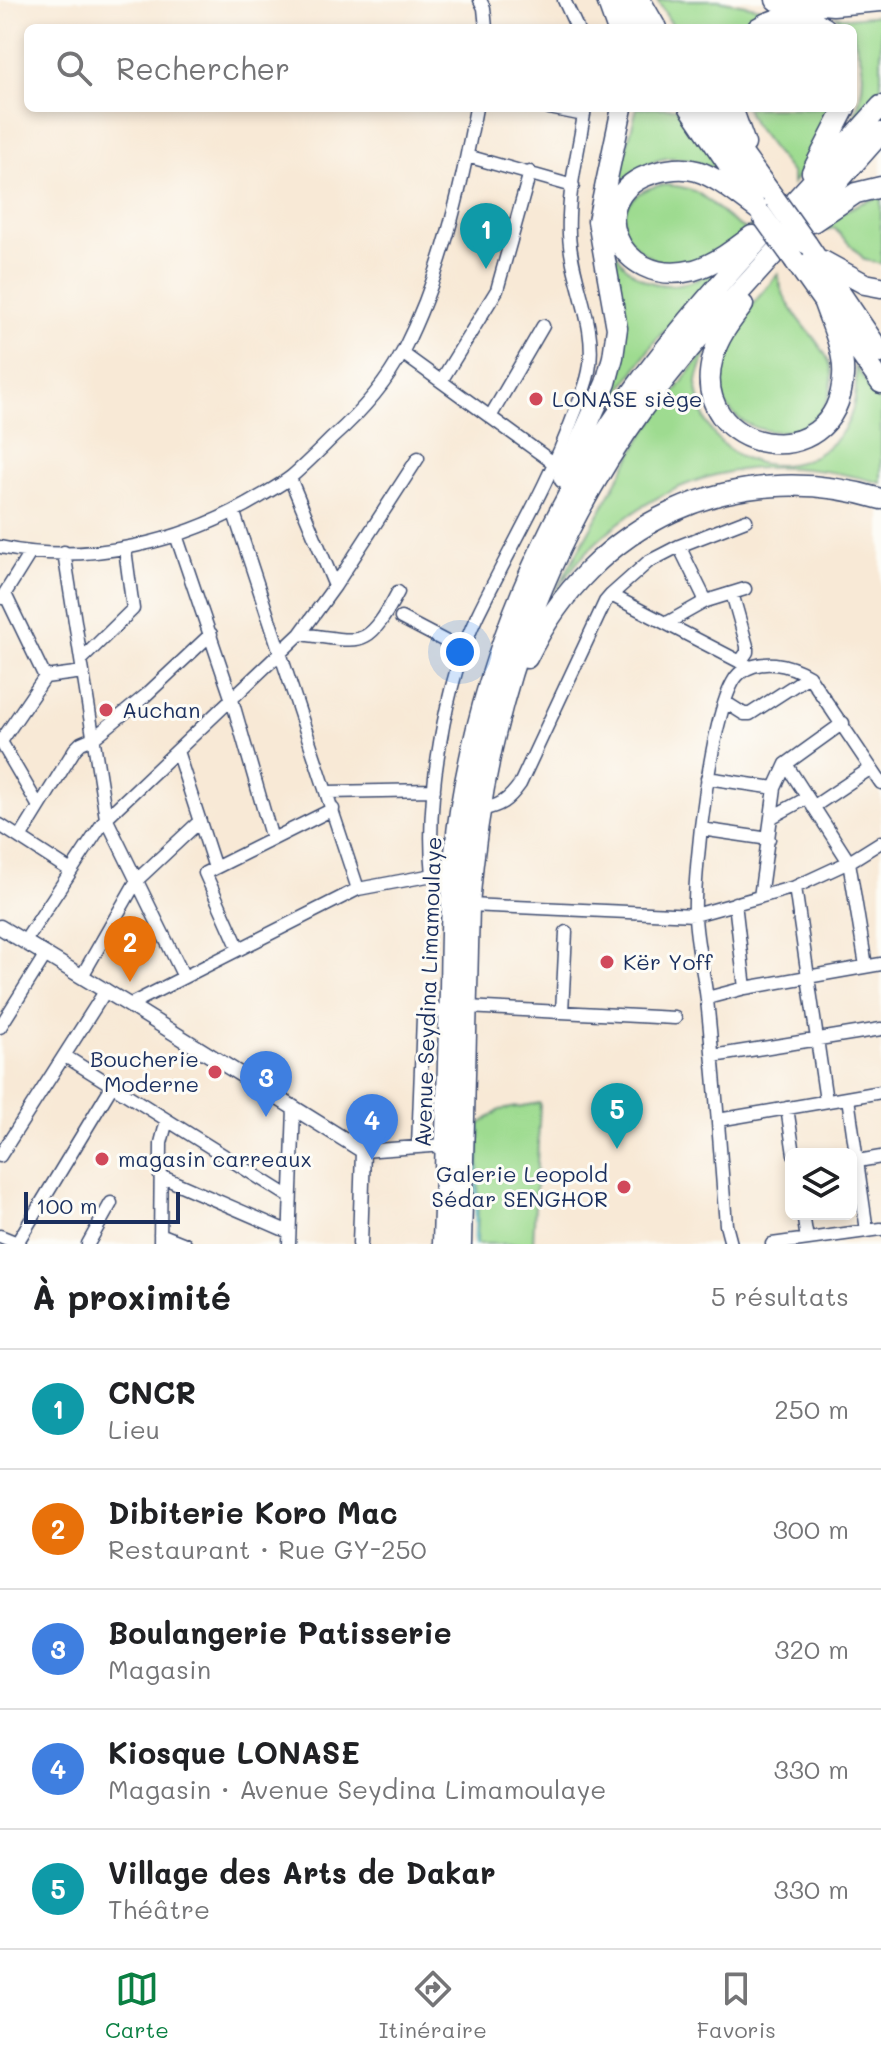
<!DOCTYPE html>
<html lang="fr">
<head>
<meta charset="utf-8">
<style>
  :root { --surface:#fff; --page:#f6f6f6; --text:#202124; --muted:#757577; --line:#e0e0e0; --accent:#0b8043 }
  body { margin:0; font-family:Mali,sans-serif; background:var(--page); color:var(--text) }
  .controls { position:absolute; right:24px; bottom:24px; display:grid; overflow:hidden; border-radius:12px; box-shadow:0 4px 12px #0003 }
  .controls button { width:72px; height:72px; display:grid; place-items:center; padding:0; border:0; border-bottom:2px solid var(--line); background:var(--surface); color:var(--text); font:40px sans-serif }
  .scale { position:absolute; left:24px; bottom:20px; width:156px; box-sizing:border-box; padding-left:8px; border:4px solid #1b2f5e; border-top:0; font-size:22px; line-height:28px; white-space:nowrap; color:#1b2f5e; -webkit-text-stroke:6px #fdfcf7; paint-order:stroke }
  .you { position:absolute; left:460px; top:652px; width:28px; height:28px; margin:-20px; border:6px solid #fff; border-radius:50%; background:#1a73e8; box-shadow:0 0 0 12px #1a73e833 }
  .badge { display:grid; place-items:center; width:52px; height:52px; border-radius:50%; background:var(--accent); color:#fff; font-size:26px; font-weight:700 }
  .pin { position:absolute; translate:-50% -66px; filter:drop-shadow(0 2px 4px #0008) }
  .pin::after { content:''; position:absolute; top:42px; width:28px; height:24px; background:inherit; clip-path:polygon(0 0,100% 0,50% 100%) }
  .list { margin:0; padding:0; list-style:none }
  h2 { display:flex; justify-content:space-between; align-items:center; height:104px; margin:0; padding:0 32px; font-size:34px }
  h2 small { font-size:26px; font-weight:400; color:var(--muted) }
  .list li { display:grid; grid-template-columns:52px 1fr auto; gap:24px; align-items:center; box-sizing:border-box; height:120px; padding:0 32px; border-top:2px solid var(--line) }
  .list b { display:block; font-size:30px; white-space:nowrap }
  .list p { margin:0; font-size:26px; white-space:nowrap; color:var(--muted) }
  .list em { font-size:26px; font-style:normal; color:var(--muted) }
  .icon { flex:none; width:44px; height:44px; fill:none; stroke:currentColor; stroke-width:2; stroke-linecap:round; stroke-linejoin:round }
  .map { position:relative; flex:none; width:881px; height:1244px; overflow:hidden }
  .search { position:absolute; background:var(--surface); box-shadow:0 4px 12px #0003; left:24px; right:24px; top:24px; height:88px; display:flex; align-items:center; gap:20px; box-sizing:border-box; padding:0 28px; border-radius:12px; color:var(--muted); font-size:30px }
  .sheet { height:704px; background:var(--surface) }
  nav { display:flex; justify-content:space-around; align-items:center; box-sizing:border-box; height:112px; border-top:2px solid var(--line); background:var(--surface); font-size:22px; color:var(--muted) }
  nav a { display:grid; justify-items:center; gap:4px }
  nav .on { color:var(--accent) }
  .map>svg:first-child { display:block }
  .green { fill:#9edb90; stroke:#5c8577; stroke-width:2 }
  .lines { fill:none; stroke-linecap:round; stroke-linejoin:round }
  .stream { stroke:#49b7c2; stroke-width:3 }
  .minor-casing { stroke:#3c4b70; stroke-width:15 }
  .tertiary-casing { stroke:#3c4b70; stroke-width:17 }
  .trunk-casing { stroke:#3c4b70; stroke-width:23 }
  .minor { stroke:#fff; stroke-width:12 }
  .tertiary { stroke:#fff; stroke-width:14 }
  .trunk { stroke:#fff; stroke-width:20 }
  .trunk-bridge-casing { stroke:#3c4b70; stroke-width:23; stroke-linecap:butt }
  .trunk-bridge { stroke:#fff; stroke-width:20 }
  .poi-dot { fill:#d1495b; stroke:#fdfcf7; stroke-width:3 }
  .labels { text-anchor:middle; stroke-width:6; stroke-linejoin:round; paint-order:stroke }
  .poi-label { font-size:22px; fill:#1b2f5e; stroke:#fdfcf7; text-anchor:start }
  .street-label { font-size:22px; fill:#1b2f5e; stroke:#fdfcf7 }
</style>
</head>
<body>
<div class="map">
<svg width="881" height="1244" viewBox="0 0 881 1244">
  <rect width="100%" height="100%" fill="#fdfcf7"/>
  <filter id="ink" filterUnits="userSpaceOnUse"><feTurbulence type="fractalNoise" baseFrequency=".0125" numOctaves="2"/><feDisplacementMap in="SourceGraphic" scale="16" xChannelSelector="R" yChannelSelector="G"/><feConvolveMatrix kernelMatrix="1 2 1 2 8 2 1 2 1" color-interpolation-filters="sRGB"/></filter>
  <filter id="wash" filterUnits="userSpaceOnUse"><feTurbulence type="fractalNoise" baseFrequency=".006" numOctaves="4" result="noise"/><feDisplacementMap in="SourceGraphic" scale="32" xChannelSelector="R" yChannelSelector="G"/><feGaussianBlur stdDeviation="1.8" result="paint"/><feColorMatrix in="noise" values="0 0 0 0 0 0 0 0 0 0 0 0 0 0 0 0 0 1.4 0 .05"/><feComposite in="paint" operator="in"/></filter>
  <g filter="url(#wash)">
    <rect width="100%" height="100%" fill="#f8e9d6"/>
    <path class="green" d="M657 0H718L772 10 751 19 743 28H674Z
      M881 15V90L852 124C860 104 866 80 861 59 858 48 853 40 853 28H846L836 16 849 18Z
      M637 108H678L725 175C685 154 662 149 625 179L619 176Z
      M746 108H841L813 157 792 184V174L752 122Z
      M661 185C710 185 709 211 745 229L755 226C742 236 719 257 704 261 634 282 587 201 661 185Z
      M881 197V264L865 260 834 228 822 231C839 212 856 203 881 197Z
      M610 240C625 278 656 294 696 280 707 276 719 268 729 262L655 341 600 420C632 350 630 314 610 240Z
      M778 274C781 314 832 345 832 375 830 466 693 438 722 354 732 324 758 299 778 274Z
      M708 347C705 358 698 371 697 382 696 390 700 399 701 407 717 471 803 486 842 432 855 415 858 386 855 366L881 404V483C834 470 776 462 729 472 657 486 591 534 553 596L641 438Z
      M540 1103 533 1244H477L480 1124 500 1110Z"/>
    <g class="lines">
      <path class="stream" d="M475 1244 478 1127"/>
    </g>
  </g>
  <g filter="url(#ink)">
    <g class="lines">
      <g class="minor-casing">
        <path id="minor" d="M480 0 484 8 486 28
          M564 0 577 28
          M549 108 584 115
          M467 156 573 186
          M402 353 555 464
          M441 381 497 290 530 172
          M490 417 543 326
          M290 478 335 586
          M234 513 358 889
          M176 535 232 700 272 839
          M679 546 706 601
          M0 547C88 566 185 542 261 496 271 490 282 484 291 477 305 465 318 452 331 439 359 414 386 385 403 351 441 276 461 190 476 108
          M64 552 106 818 184 977
          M732 593 747 646V652L740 662
          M5 594 45 677
          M611 595 648 562 679 546 746 520
          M2 598 30 553
          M401 618 464 651
          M667 623 706 601 745 589
          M300 634C362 641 366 652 398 592
          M81 660 133 609 125 549
          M725 702 744 714H750L809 676
          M0 740 38 805
          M0 743 45 677 83 672
          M177 751 215 868
          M786 764 849 862 866 966
          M707 778 775 788
          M328 792 434 790
          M813 807 871 768
          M480 810C500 806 508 801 520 784L605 602 611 595 750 667
          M772 817 807 798
          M0 825 71 871
          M701 829 769 839
          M20 838 75 749 81 743 95 737 145 696 211 634
          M433 875C425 800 445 682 478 614 510 548 548 486 573 417 579 402 586 387 589 371 598 325 571 281 569 234 567 192 579 150 585 108
          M795 887 826 1101
          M760 897 775 788 786 764 843 723
          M735 903 745 988
          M469 905 695 915 795 887 849 862 881 842
          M27 943 25 941 106 818 300 634 335 586 418 458
          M239 949 205 873 333 809
          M82 976 137 880 200 821
          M707 998 745 988 881 964
          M129 1005 358 889 433 875 442 878 453 889
          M467 1007 675 1018
          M562 1012 566 932
          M0 1027 46 954
          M65 1056 290 1197
          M713 1056 881 1029
          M848 1098 867 1231
          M787 1108 794 1154
          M718 1120 881 1092
          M418 1146 423 1017 449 1007
          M363 1151 445 1145
          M0 1156 106 990
          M858 1161 881 1157
          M160 1176 289 1232
          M803 1214 807 1239
          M160 1234 185 1244
          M0 1236 20 1244
          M17 1243 112 1086
          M88 1244 111 1203
          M160 1244 161 1143 167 1120
          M289 1244 294 1108
          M731 1244 726 1225C720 1150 715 1075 707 1000 704 972 696 944 695 916 693 876 712 695 740 673 761 657 789 664 809 676L881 783
          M772 1244 881 1229"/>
      </g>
      <g class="tertiary-casing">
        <path id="tertiary" d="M0 927 129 1005 363 1151 360 1244"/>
      </g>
      <g class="trunk-casing">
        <path id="trunk" d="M607 0 617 28
          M623 0 638 28
          M640 0 656 28
          M776 0 833 5 881 1
          M758 28C780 14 804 13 825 28
          M690 108 753 201
          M709 108 775 199
          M732 108 745 144
          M812 172 845 108
          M813 222 856 193 881 187
          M752 236C735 249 715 264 694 270 615 290 581 194 654 173 668 169 683 167 697 171 719 178 739 196 759 210
          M807 244 881 353
          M795 261 881 383
          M823 261 865 284 881 287
          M743 305C731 321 718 337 713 357 686 453 837 482 843 376 845 351 831 324 823 300
          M564 478 606 383 613 357 617 328 598 221 622 108
          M527 658C593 522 734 455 881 499
          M443 1244C445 1159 447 1074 450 989 451 930 451 869 460 811 484 659 545 515 634 390 708 289 798 200 881 106
          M461 1244 469 905C483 722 536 557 643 408 682 354 728 305 773 255 809 215 845 173 881 133"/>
      </g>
      <use href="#minor" class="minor"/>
      <use href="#tertiary" class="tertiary"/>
      <use href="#trunk" class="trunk"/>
      <g class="trunk-bridge-casing">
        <path id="trunk-bridge" d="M775 199 807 244
          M761 214 795 261"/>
      </g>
      <use href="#trunk-bridge" class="trunk-bridge"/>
    </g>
  </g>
  <g class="poi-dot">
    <circle cx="536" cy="399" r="8"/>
    <circle cx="106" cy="710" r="8"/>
    <circle cx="607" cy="962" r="8"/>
    <circle cx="215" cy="1072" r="8"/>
    <circle cx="102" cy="1159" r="8"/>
    <circle cx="624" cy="1187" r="8"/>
  </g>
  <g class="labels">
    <g class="poi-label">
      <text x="552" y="407">LONASE siège</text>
      <text x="122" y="718">Auchan</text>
      <text x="623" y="970">Kër Yoff</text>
      <text x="199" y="1067" text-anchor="end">Boucherie<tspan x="199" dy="25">Moderne</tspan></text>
      <text x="118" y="1167">magasin carreaux</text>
      <text x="608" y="1182" text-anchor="end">Galerie Leopold<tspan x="608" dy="25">Sédar SENGHOR</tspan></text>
    </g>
    <g class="street-label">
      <text transform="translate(428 992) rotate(-88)" y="8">Avenue Seydina Limamoulaye</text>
    </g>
  </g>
</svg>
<div class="controls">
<button><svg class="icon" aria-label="layers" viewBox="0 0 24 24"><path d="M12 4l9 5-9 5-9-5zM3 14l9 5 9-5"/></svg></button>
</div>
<div class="scale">100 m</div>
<div class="you"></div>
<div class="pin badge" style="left:486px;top:269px;background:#0f9aa8">1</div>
<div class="pin badge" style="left:130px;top:982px;background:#e8710a">2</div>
<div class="pin badge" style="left:266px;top:1117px;background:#3f7fe0">3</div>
<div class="pin badge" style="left:372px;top:1160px;background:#3f7fe0">4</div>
<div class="pin badge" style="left:617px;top:1149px;background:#0f9aa8">5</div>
<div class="search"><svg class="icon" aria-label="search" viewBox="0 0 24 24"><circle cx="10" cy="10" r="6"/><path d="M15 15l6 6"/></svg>Rechercher</div>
</div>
<section class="sheet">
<h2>À proximité<small>5 résultats</small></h2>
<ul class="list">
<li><span class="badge" style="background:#0f9aa8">1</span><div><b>CNCR</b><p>Lieu</p></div><em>250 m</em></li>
<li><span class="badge" style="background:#e8710a">2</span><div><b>Dibiterie Koro Mac</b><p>Restaurant · Rue GY-250</p></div><em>300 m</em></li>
<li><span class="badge" style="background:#3f7fe0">3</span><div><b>Boulangerie Patisserie</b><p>Magasin</p></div><em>320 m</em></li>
<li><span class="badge" style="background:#3f7fe0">4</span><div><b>Kiosque LONASE</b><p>Magasin · Avenue Seydina Limamoulaye</p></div><em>330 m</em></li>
<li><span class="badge" style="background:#0f9aa8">5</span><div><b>Village des Arts de Dakar</b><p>Théâtre</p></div><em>330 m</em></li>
</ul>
</section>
<nav>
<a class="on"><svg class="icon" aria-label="map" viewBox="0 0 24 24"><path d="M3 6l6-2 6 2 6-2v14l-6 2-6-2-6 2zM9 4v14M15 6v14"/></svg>Carte</a>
<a><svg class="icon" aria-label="directions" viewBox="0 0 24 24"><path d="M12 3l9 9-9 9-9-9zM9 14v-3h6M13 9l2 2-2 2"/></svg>Itinéraire</a>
<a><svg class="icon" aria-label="saved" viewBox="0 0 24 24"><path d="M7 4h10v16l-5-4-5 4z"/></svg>Favoris</a>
</nav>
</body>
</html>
